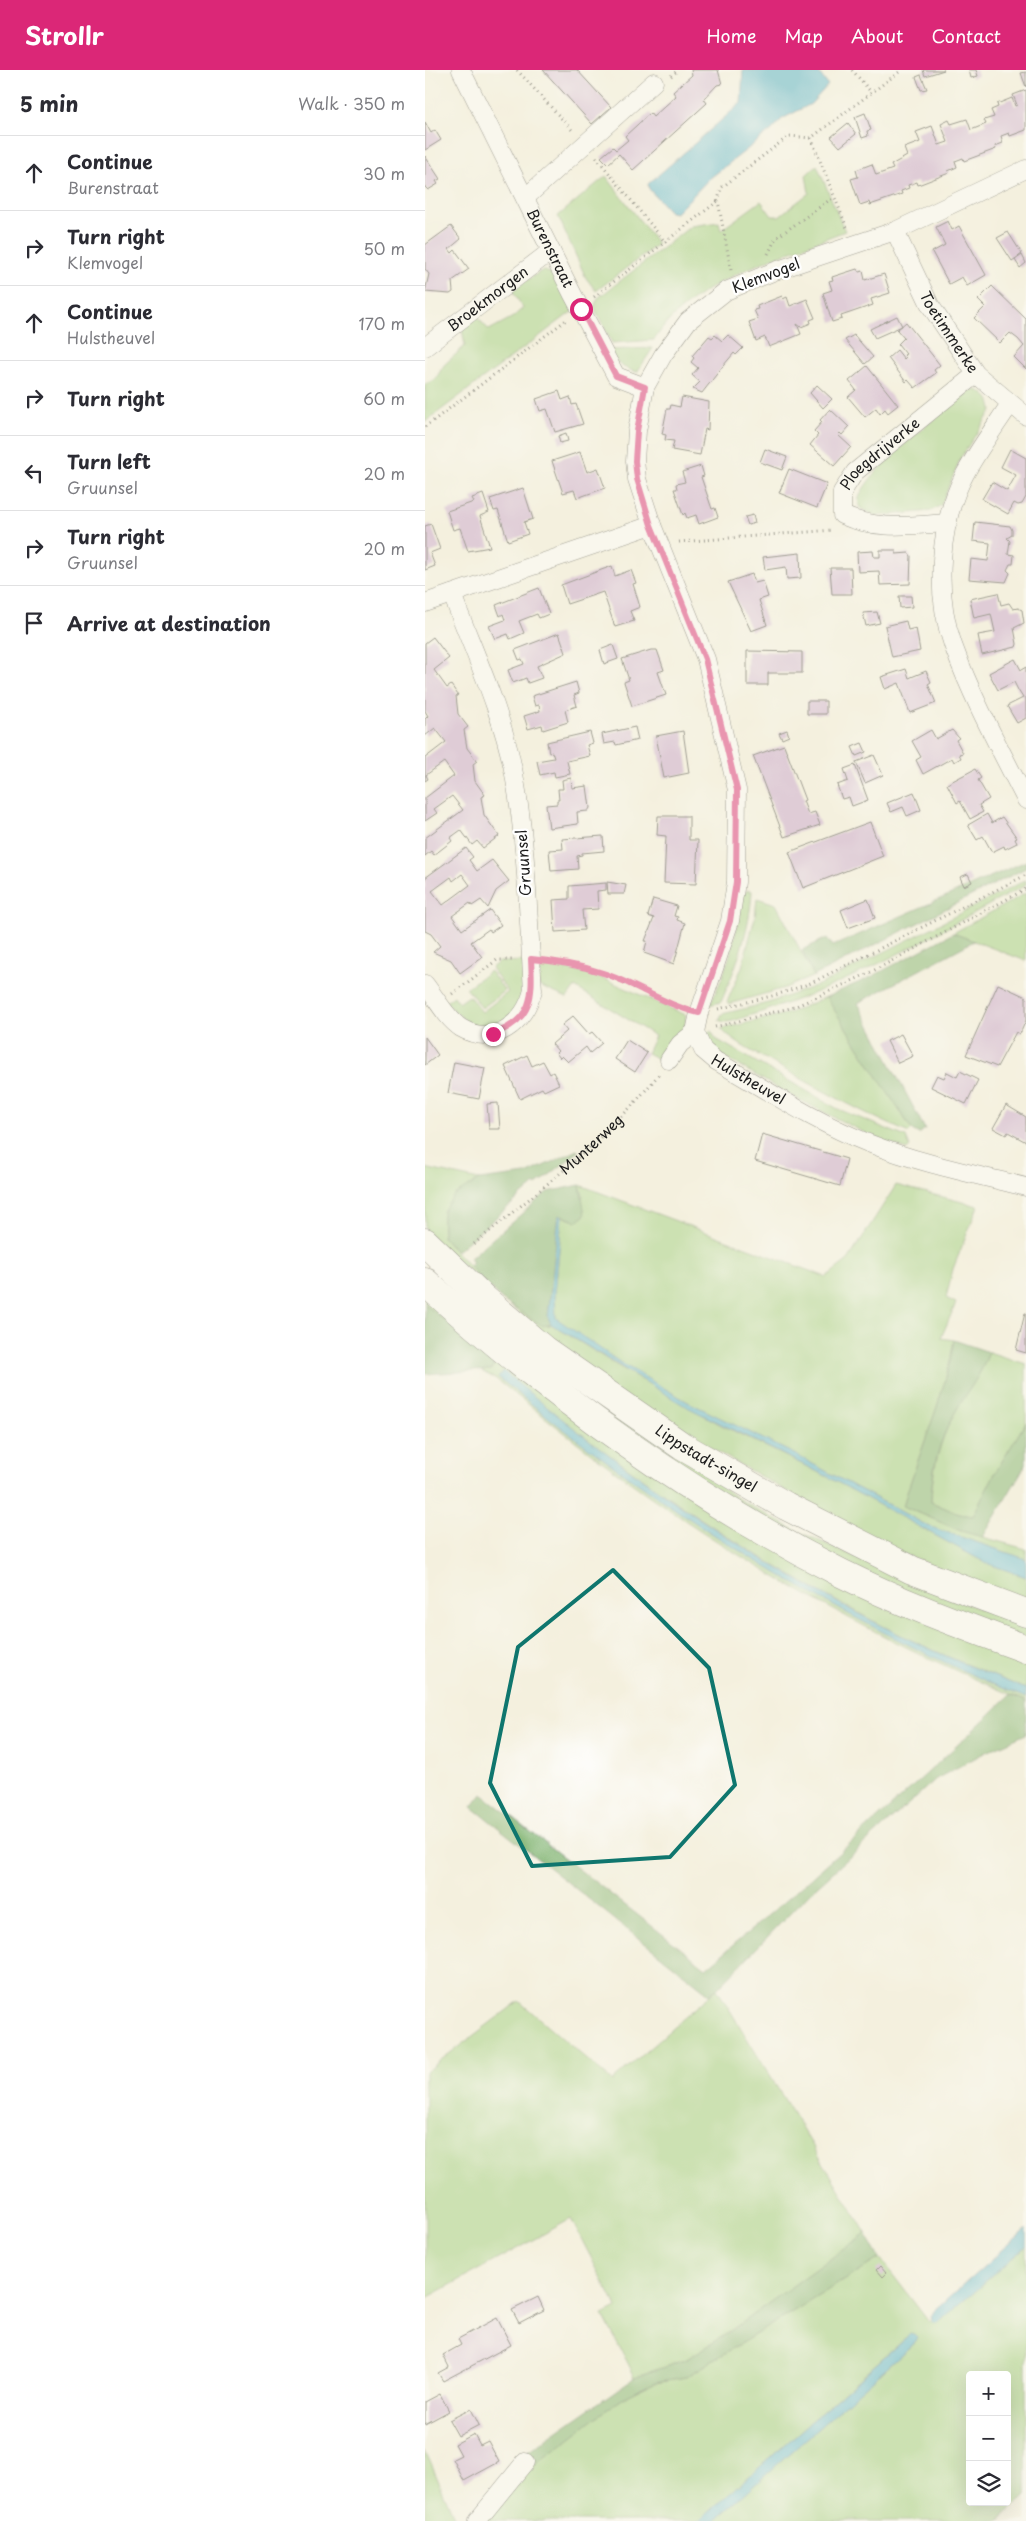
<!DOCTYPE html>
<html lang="en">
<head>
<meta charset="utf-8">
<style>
  :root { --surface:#fff; --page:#f2f2f3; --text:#2b2b33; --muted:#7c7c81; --line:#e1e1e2; --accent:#db2777 }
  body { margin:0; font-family:"Playpen Sans",sans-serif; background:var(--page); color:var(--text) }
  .controls { position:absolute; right:15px; bottom:15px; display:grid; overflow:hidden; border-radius:5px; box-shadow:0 5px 20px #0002 }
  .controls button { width:45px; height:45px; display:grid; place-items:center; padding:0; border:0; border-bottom:1px solid var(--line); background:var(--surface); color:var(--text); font:25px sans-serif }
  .stop { position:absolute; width:15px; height:15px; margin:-11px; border:4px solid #db2777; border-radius:50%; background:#fff }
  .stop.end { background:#db2777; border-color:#fff; box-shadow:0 1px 5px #0008 }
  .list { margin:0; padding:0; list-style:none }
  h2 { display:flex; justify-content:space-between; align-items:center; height:65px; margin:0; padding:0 20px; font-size:21px }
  h2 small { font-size:16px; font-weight:400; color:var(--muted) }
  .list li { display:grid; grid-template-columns:32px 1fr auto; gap:15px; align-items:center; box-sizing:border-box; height:75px; padding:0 20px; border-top:1px solid var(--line) }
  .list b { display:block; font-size:19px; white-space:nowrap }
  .list p { margin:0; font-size:16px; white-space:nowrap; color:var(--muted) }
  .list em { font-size:16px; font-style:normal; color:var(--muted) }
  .icon { flex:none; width:28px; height:28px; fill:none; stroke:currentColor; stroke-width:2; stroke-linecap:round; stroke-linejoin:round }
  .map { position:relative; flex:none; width:601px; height:2451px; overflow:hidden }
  header { display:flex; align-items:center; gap:30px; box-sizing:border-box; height:70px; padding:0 25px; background:var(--accent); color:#fff }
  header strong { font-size:24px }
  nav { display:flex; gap:28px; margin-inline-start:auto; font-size:18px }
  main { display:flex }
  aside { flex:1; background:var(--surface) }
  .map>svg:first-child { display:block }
  .green { fill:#9cce7d; stroke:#5c754c; fill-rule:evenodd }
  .forest { fill:#7db16c; stroke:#4c6644 }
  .water { fill:#4cafcb; stroke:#346674 }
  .building { fill:#c6a1cd; fill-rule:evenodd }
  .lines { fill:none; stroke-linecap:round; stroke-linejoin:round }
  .street-casing { stroke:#3c3c39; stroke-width:19 }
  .primary-casing { stroke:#3c3c39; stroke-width:29 }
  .path { stroke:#3c3c39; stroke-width:3; stroke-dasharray:1 4; stroke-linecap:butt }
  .street { stroke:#fff; stroke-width:18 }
  .primary { stroke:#fff; stroke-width:28 }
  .route { stroke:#db2777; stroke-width:6 }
  .marked { fill:none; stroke:#0f766e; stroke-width:4; stroke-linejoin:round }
  .labels { text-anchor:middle; stroke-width:4.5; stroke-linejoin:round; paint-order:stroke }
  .street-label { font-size:15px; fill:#1c1c1c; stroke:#fff }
</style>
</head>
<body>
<header>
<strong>Strollr</strong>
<nav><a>Home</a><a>Map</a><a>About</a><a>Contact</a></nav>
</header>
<main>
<aside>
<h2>5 min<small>Walk · 350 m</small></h2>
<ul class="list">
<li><svg class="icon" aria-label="ahead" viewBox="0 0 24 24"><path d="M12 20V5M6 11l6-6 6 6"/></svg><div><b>Continue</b><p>Burenstraat</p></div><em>30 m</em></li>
<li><svg class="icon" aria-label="right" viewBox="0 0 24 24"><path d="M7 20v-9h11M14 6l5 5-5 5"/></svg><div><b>Turn right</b><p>Klemvogel</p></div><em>50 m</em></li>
<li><svg class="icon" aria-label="ahead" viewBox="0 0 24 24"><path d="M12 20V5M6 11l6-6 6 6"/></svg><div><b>Continue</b><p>Hulstheuvel</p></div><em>170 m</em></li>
<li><svg class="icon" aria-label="right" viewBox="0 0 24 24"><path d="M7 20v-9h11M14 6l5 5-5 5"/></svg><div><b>Turn right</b></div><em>60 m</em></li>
<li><svg class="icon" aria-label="left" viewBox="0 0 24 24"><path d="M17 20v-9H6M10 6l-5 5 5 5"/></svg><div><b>Turn left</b><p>Gruunsel</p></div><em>20 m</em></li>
<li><svg class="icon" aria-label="right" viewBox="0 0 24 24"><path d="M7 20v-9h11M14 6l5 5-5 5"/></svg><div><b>Turn right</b><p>Gruunsel</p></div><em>20 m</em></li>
<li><svg class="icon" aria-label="arrive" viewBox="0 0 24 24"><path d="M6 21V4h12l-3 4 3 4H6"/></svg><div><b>Arrive at destination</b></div></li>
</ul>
</aside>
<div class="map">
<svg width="601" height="2451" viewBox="0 0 601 2451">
  <rect width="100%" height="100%" fill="#fff"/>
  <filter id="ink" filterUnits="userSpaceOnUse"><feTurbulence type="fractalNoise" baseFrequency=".02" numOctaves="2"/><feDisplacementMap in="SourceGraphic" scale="10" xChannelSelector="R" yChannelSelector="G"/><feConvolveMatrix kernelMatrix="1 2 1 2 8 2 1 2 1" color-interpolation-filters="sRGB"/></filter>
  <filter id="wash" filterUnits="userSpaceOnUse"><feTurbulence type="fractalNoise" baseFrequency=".0096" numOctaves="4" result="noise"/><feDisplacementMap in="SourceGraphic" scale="20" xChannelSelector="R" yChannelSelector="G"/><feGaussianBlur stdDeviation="1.12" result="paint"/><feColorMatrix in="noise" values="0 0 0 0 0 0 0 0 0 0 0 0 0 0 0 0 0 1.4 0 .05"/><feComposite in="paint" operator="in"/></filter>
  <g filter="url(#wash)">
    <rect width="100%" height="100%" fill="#f4f0de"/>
    <path class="green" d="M392 95 420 161C357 186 267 210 229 270L187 273 169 237 173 228 266 156 294 152 296 160 336 131 347 146H354L384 123 381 105Z
      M181 106 233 174 171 221 161 208 133 146Z
      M118 200 129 205 148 241 0 352V314L10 310 19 295 40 276 37 259 52 247 64 260 88 247 98 238 87 220Z
      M228 278 212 302C197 298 191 293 183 280Z
      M552 320C562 325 566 329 567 340L536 387 516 435 506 441 451 446 435 438C433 433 433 429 436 423 452 392 514 346 543 321Z
      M601 810V815C510 863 422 918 323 946 314 949 301 955 294 950L297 944 343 933 396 914Z
      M324 820 327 821C325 859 311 898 296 932L284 935C303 901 313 861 317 823Z
      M601 823V891L528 863Z
      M332 828 351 834 389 906 360 918 304 934 302 932 317 897 330 847Z
      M98 891C99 904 104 926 96 938 94 941 87 944 84 947 56 967 40 953 21 932L29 926 34 933 44 926 57 942 83 922 66 898 74 892Z
      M113 894 168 904 261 945 260 958 237 991 222 983 230 966 150 917 142 928 114 916Z
      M65 901 80 921 57 938 41 918Z
      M401 927 487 1060 484 1063C438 1043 394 1019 350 994 331 983 311 975 296 959L364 943Z
      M286 961 291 969 298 973 413 1039 481 1067 485 1077 482 1080 440 1063 359 1022 293 983 280 964Z
      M0 1098 54 1110C28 1130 14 1129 18 1167L44 1196 124 1256 126 1254 191 1295 296 1355 401 1406 561 1493 601 1507V1532L458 1476 189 1323 0 1164Z
      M155 1115 401 1207 423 1190 471 1115 553 1136 528 1199 521 1228 531 1233 516 1268 529 1270C520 1327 494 1381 478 1436L536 1461 601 1479V1489L503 1456 371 1385 263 1332 196 1293 130 1248V1224L137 1146 152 1152 158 1125Z
      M17 1206 312 1428 372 1461 521 1527 601 1555V1569L438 1506 189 1357 29 1220Z
      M0 1219 125 1324 559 1574 601 1595V1619C558 1601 514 1584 472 1563 331 1492 200 1402 78 1302L73 1307C233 1439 409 1549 601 1628V1631C482 1582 365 1521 258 1449 193 1406 132 1357 71 1309L56 1301 66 1300 70 1292 0 1234Z
      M564 1282 601 1294V1352L570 1403 548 1446 534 1444 506 1432C507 1403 514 1372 528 1346 540 1324 556 1306 564 1282Z
      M292 1919 441 2163 294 2269 260 2290 210 2307 178 2245 192 2238 146 2149 0 2229V2002L94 1931 187 2011Z
      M601 2176V2426L573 2451H289L490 2272 480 2268 274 2451H59L106 2397 197 2328 230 2312 261 2307 455 2188 504 2252 507 2250 513 2253ZM545 2305H582V2432H545Z
      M0 2380 31 2451H0Z"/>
    <path class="forest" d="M601 791V798L389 906 377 880 402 868 408 876Z
      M528 863 549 871 433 933 500 1059 494 1064 487 1060 401 927 446 907Z
      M152 1080 153 1082 111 1116 110 1114 32 1181 18 1167V1141L29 1125 54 1110 101 1104Z
      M155 1115 160 1145 152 1152 134 1144 123 1247 126 1254 118 1256 77 1230 44 1196 48 1193 45 1188 122 1122Z
      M0 1234 70 1293 66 1300 0 1304Z
      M529 1270 564 1282C556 1306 540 1324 528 1346 514 1371 506 1403 506 1432L534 1444 548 1446 570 1403 601 1352V1394L558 1467 536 1461 478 1436C494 1381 520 1327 529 1270Z
      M585 1625 601 1631V1664L561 1682 511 1709 385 1823 292 1919 284 1924 47 1737 57 1724 281 1898C385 1811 487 1719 585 1625Z
      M441 2163 455 2188 261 2307 230 2312 197 2328 106 2398 97 2386 210 2307 260 2290 294 2269Z"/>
    <path class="water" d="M318 0H392L403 15 386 34 357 49 347 60 284 109 251 143 245 142 224 119 223 114 316 33Z
      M134 1144 137 1146 130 1224 131 1248 196 1293 263 1332 371 1385 503 1456 601 1489V1507L561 1493 401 1406 260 1336 126 1254 123 1247Z
      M78 1301C199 1402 331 1494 473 1564 514 1584 558 1602 601 1619V1628C409 1549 233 1439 73 1307Z
      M601 2159V2176L513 2253H508L506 2247 509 2241Z
      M485 2264 489 2265 492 2268 490 2272 289 2451H274Z"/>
    <g id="blocks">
      <path class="building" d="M118 0H152L186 37 167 54Z
        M266 0H293L297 14 292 15 279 29 282 33 208 100 194 84 183 94 176 87 188 77 191 80 203 70 200 66 225 43 228 47 251 26 248 22 267 5Z
        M498 0H519L500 6Z
        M544 0H551L553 6 546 8Z
        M601 2V17L596 3Z
        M496 5 502 19 496 20 491 7Z
        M601 20V60L585 66 584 63 576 66 578 73 570 76 571 79 539 91 538 88 530 91 532 97 523 101 524 103 493 115 492 112 483 115 484 118 476 121 477 124 445 135 444 132 435 135 426 109 433 107 431 100 447 94 451 105 468 99 466 95 482 86 479 78 495 72 491 62 507 56 514 75 523 72 516 54 524 50 526 54 542 49 546 60 561 54 559 50 569 47 566 40 573 37 572 34 587 28 590 36 592 35 588 25Z
        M440 43 446 60 442 61 443 66 437 68 430 47Z
        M0 52 6 63 10 60 16 70 0 80Z
        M423 53 431 64 415 77 406 67Z
        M0 86 15 109 11 111 13 114 3 120 0 117Z
        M523 151 527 160 534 156 561 205 542 216 537 207 524 214 507 182 520 175 511 157Z
        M26 156 36 169 24 179 27 183 30 180 44 199 27 211 28 222 25 224 0 222 4 204 0 199V175Z
        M583 162 597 184 587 191 572 168Z
        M597 185 601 193 595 198 590 190Z
        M432 199 434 202 438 201 440 210 459 204 465 223 446 229 448 235 416 246 417 249 407 252 398 223 407 220 404 211 408 210 407 207Z
        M567 216 601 249V299L589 287 599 276 593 269 585 263 575 273 549 248 560 237 553 230Z
        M357 226 358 229 362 227 365 236 382 229 390 248 385 250 386 253 376 257 372 254 376 264 344 277 340 267 331 271 324 252 333 249 329 240 333 239 332 236Z
        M472 246 477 256 450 268 445 259Z
        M481 252 515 295 509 300 511 303 490 318 483 310 481 312 463 288 472 280 479 289 481 287 479 285 481 284 473 274 479 268 472 260Z
        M290 265 297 271 303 265 318 278 311 285 309 283 298 296 277 323 268 319 275 312 267 305 273 298 266 292 269 288 267 286 284 266 287 268Z
        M429 265 448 287 440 294 420 270Z
        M442 296 473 335 463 343 460 339 455 344 451 338 440 347 423 327 431 320 424 311Z
        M392 315 407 329 398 338 385 323Z
        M134 321 137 330 145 327 147 335 151 334 158 354 130 362 122 339 115 341 111 329Z
        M257 327 284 332 283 360 280 359 275 385 247 380 249 371 240 370 241 365 237 364 242 339H245L246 335 255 337Z
        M405 339 424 357 417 365 415 363 413 365 426 377 409 396 385 375 393 365 389 361 397 352 395 350Z
        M141 363 143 371 135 373 133 366Z
        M340 379 362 387 357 400 335 392Z
        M585 379 601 388V427L597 434 593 435 589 433 583 444 557 429 567 412 582 421 591 405 576 397Z
        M155 382 162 402 173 398 180 418 152 428 149 420 138 423 127 391Z
        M276 396 279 406 276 407 287 439 290 438 293 447 274 454 271 445 262 448 260 443 258 445 249 419H252L251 414 260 412 257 402Z
        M364 399 402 414 392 438 354 423Z
        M98 418 108 449 99 452 103 464 83 471 73 440 69 441 65 429Z
        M58 424 64 442 55 446 65 477 43 481 35 458 28 460 22 441 49 432 47 428Z
        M328 445 330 453 323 455 320 447Z
        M550 452 585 456 587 460V465L582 468 585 471 583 484 589 485 588 494H585L582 500 585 503 581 512 544 509 546 489 563 491 565 473 548 471Z
        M6 454 15 479 5 483 10 496 0 500V456Z
        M455 480H471V484L484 483 486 486 485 514 455 515 454 501 433 502 432 482 448 481 449 487H455Z
        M375 483 376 508 362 509 361 497 340 500 338 487Z
        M187 496 190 506 206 500 211 513 208 514 215 537 205 541 209 551 190 557 178 522 142 534 136 515Z
        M405 498H426L427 524H407Z
        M327 504 330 513 338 511 343 527 334 530 342 555 326 561 303 512Z
        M114 518 124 544 114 548 112 544 94 551 99 563 85 569 83 564 70 569 64 556 80 550 78 544 75 546 71 535Z
        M573 523 576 535 584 533 588 539 593 538 597 540 599 553 589 558 592 574 591 577 557 585 553 565 570 562 566 544 549 548 545 529Z
        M474 526H486L487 537 475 538Z
        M452 542 455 553 441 556 438 543Z
        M481 551 483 560 491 558 495 581 467 587 460 556Z
        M134 563 141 583 112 596 117 608 103 613 101 608 88 613 83 600 99 594 97 589 94 590 90 580Z
        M8 567 24 588 9 600 22 618 26 615 33 625 31 626 33 644 43 657 39 660 42 678 52 691 48 694 50 711 60 725 56 727 59 745 74 766 58 778 52 771 47 775 36 760 25 768 27 771 9 785 6 781 0 786V768L38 740 27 726 9 739 12 743 0 751V728L29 706 19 692 1 705 3 709 0 711V688L21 672 10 658 0 666V649L3 646 0 641V573Z
        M188 575 193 589 179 594 175 580Z
        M226 580H232L239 600 233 602 241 625 207 636 199 612 204 610 197 589Z
        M322 581 377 582V603H343V615H322Z
        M590 589 596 600 601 597V648L592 653 582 636 598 628 593 620 589 612 573 620 564 603Z
        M481 599 484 608 501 601 506 612 503 614 511 633 485 643 474 613 460 619 456 607Z
        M151 612 154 623 149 625 152 636 140 640 143 652 118 660 117 655 103 659 99 646 115 641 114 635 110 636 107 626Z
        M382 631H401V644H382Z
        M210 657 213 670 191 675 190 672 179 674 177 664Z
        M362 660 364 666 357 669 354 663Z
        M506 660 511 669 527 660 534 668 531 670 538 683 534 684 536 688 529 692 527 688 498 704 491 690 496 687 487 671Z
        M258 661 264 703 239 708 231 666Z
        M165 662 168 673 162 675 165 686 142 691 145 704 130 707 129 702 115 705 112 691 129 688 127 682 124 683 122 672Z
        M437 673 441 682 431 686 427 677Z
        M359 675 380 730 378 731 383 744 390 742 395 755 359 767 328 686Z
        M449 685 458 705 440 713 431 692Z
        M430 695 443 730 427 736 424 727 417 729 412 715 423 711 419 699Z
        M550 699 556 708 553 710 564 729 554 735 558 742 545 749 535 731 532 733 522 714Z
        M146 708 147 718 162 716 165 738 163 741 152 742 153 754 124 758 121 735 132 734V730H134L133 719H138L137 710Z
        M489 722 496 740 482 746 478 737 466 742 462 733Z
        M562 744 567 753 577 747 592 768 590 769 592 773 580 779 579 776 567 782 558 766 552 770 543 755Z
        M233 746H264V770H273L271 814 239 813 241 766 232 765Z
        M445 752 458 786 378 818 364 782Z
        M178 766 179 781 157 783V785L152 786 153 799 126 801 124 780 138 779 137 769Z
        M41 778 48 787 44 790 52 801 67 790 84 811 71 821 63 838 56 830 47 836 45 833 27 846 37 860 65 840 76 855 66 862 64 859 46 872 57 887 35 903 26 890 8 882 15 876 6 864 0 861V808ZM37 804 45 815 18 835 7 821 26 807 28 811Z
        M543 804 547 812 539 816 535 807Z
        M182 812 201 815 199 824H183Z
        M181 813V820L172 821 173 839 157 840 159 860 130 862 128 830 144 829V816Z
        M228 829 252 836 249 846 253 847 252 850 260 853 249 894 219 883 222 871H220L229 848 223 846Z
        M443 829 450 848 423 858 416 840Z
        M573 914 601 927V950L595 964 591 962 572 997 541 985Z
        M148 946 164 964 167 962 177 973 165 983 161 977 143 992 137 986 135 988 131 983 133 981 127 974 142 961 137 955Z
        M476 964 488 986 473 993 462 971Z
        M0 967 13 985 0 995Z
        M202 970 222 983 210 1002 190 989Z
        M102 985 107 996 118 991 125 1004 128 1002 134 1014 119 1021 117 1018 95 1029 80 996Z
        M29 992 60 998 54 1029 23 1023Z
        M535 1001 553 1010 541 1034 506 1017 512 1005 519 1008 522 1002 532 1007Z
        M73 1033 75 1059H64L62 1034Z
        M581 1035 601 1047V1072L583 1062 581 1065 568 1058Z
        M337 1064 422 1089 415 1116 330 1091Z
        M600 1243H601V1283L591 1280Z
        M455 2196 461 2203 457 2207 451 2200Z
        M113 2227 119 2240 94 2253 87 2240Z
        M72 2248 86 2275 18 2311 13 2303 24 2297 18 2285 36 2275 33 2269Z
        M15 2324 24 2341 0 2354V2332Z
        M46 2339 54 2355 33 2366 24 2350Z
        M49 2364 55 2375 63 2371 74 2392 39 2411 28 2389 36 2385 30 2374Z"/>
    </g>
  </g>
  <g filter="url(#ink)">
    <use href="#blocks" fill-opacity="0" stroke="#3c3c39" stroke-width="1"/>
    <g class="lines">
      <g class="street-casing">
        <g id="street">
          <path id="s2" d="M36 0 147 223 191 306 220 317"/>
          <path id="s3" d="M601 99 470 161 350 201 301 221 263 251 238 285 220 317 212 361 210 391 212 409 227 455 281 589 312 720 311 812 305 851 274 943 270 962 278 980 291 991C340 1019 390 1052 443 1073 494 1093 548 1104 601 1117"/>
          <path d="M100 128 229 12"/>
          <path id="s4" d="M470 161 505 235 551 304 601 346"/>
          <path id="s5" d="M0 277 126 181"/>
          <path d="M585 334C570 357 553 380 540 404 514 453 509 522 528 575 547 628 575 679 601 730"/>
          <path id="s6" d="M523 453C487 455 452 461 417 445V422L430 402 551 304"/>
          <path d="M0 533 227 455"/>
          <path d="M0 914C11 928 21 948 36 958 70 978 100 952 108 920 103 848 102 774 89 704 77 641 49 583 27 524"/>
          <path d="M244 990 255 974 270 962"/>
          <path d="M52 2451 100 2392"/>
        </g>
      </g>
      <g class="primary-casing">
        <g id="primary">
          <path id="s7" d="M0 1172 59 1229 119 1280 257 1376 361 1436 487 1500 601 1543"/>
          <path d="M0 1212C126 1325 265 1427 416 1503 476 1533 539 1556 601 1579"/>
        </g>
      </g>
      <g class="path">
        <path d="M92 0 147 60"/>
        <path d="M427 0 446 22"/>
        <path d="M246 6 253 0"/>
        <path d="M386 68 422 158"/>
        <path d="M171 87 240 172"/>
        <path d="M343 184 351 168 409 127"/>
        <path d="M306 200 293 131 296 118 364 66 386 68 477 0"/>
        <path d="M169 227 293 131"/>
        <path d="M0 357 141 250"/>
        <path d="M254 472 408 460"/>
        <path d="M123 890 178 903 256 938"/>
        <path d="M27 924 72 890H87"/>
        <path d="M293 939 351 925 386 913 601 805"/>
        <path d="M290 957 369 937 403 922 446 902 601 819"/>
        <path id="s1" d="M49 1174C113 1121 182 1070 234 1004"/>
      </g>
      <use href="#street" class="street"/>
      <use href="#primary" class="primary"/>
    </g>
  </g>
  <g class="lines" filter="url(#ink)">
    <path class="route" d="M68 964C108 950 108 927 106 889 130 891 155 895 178 903 211 914 240 935 274 943L305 851 311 812 312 720 280 589 226 455 212 409 210 391 212 361 220 317 191 306 156 239"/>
  </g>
  <path d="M0 0H601V2451H0ZM188 1500 284 1598 310 1715 245 1787 107 1796 65 1713 93 1577Z" fill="#f4f0de" fill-opacity=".55" fill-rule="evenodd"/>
  <path class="marked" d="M188 1500 284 1598 310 1715 245 1787 107 1796 65 1713 93 1577Z"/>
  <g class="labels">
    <g class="street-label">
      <text dy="5" stroke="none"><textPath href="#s2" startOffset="199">Burenstraat</textPath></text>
      <text transform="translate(341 206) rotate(-21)" y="5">Klemvogel</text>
      <text dy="5" stroke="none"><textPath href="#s5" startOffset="79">Broekmorgen</textPath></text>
      <text dy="5" stroke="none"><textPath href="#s4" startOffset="115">Toetimmerke</textPath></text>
      <text dy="5" stroke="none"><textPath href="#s6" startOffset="185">Ploegdrijverke</textPath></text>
      <text transform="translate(99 793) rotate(-94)" y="5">Gruunsel</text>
      <text dy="5" stroke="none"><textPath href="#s3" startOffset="1194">Hulstheuvel</textPath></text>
      <text dy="5" stroke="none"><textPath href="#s1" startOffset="154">Munterweg</textPath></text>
      <text dy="5" stroke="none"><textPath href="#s7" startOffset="356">Lippstadt-singel</textPath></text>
    </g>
  </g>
</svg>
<div class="controls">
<button>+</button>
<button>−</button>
<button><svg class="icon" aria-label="layers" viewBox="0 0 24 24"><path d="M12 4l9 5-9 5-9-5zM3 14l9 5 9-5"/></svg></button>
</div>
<div class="stop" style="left:156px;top:239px"></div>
<div class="stop end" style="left:68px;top:964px"></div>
</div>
</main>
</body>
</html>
